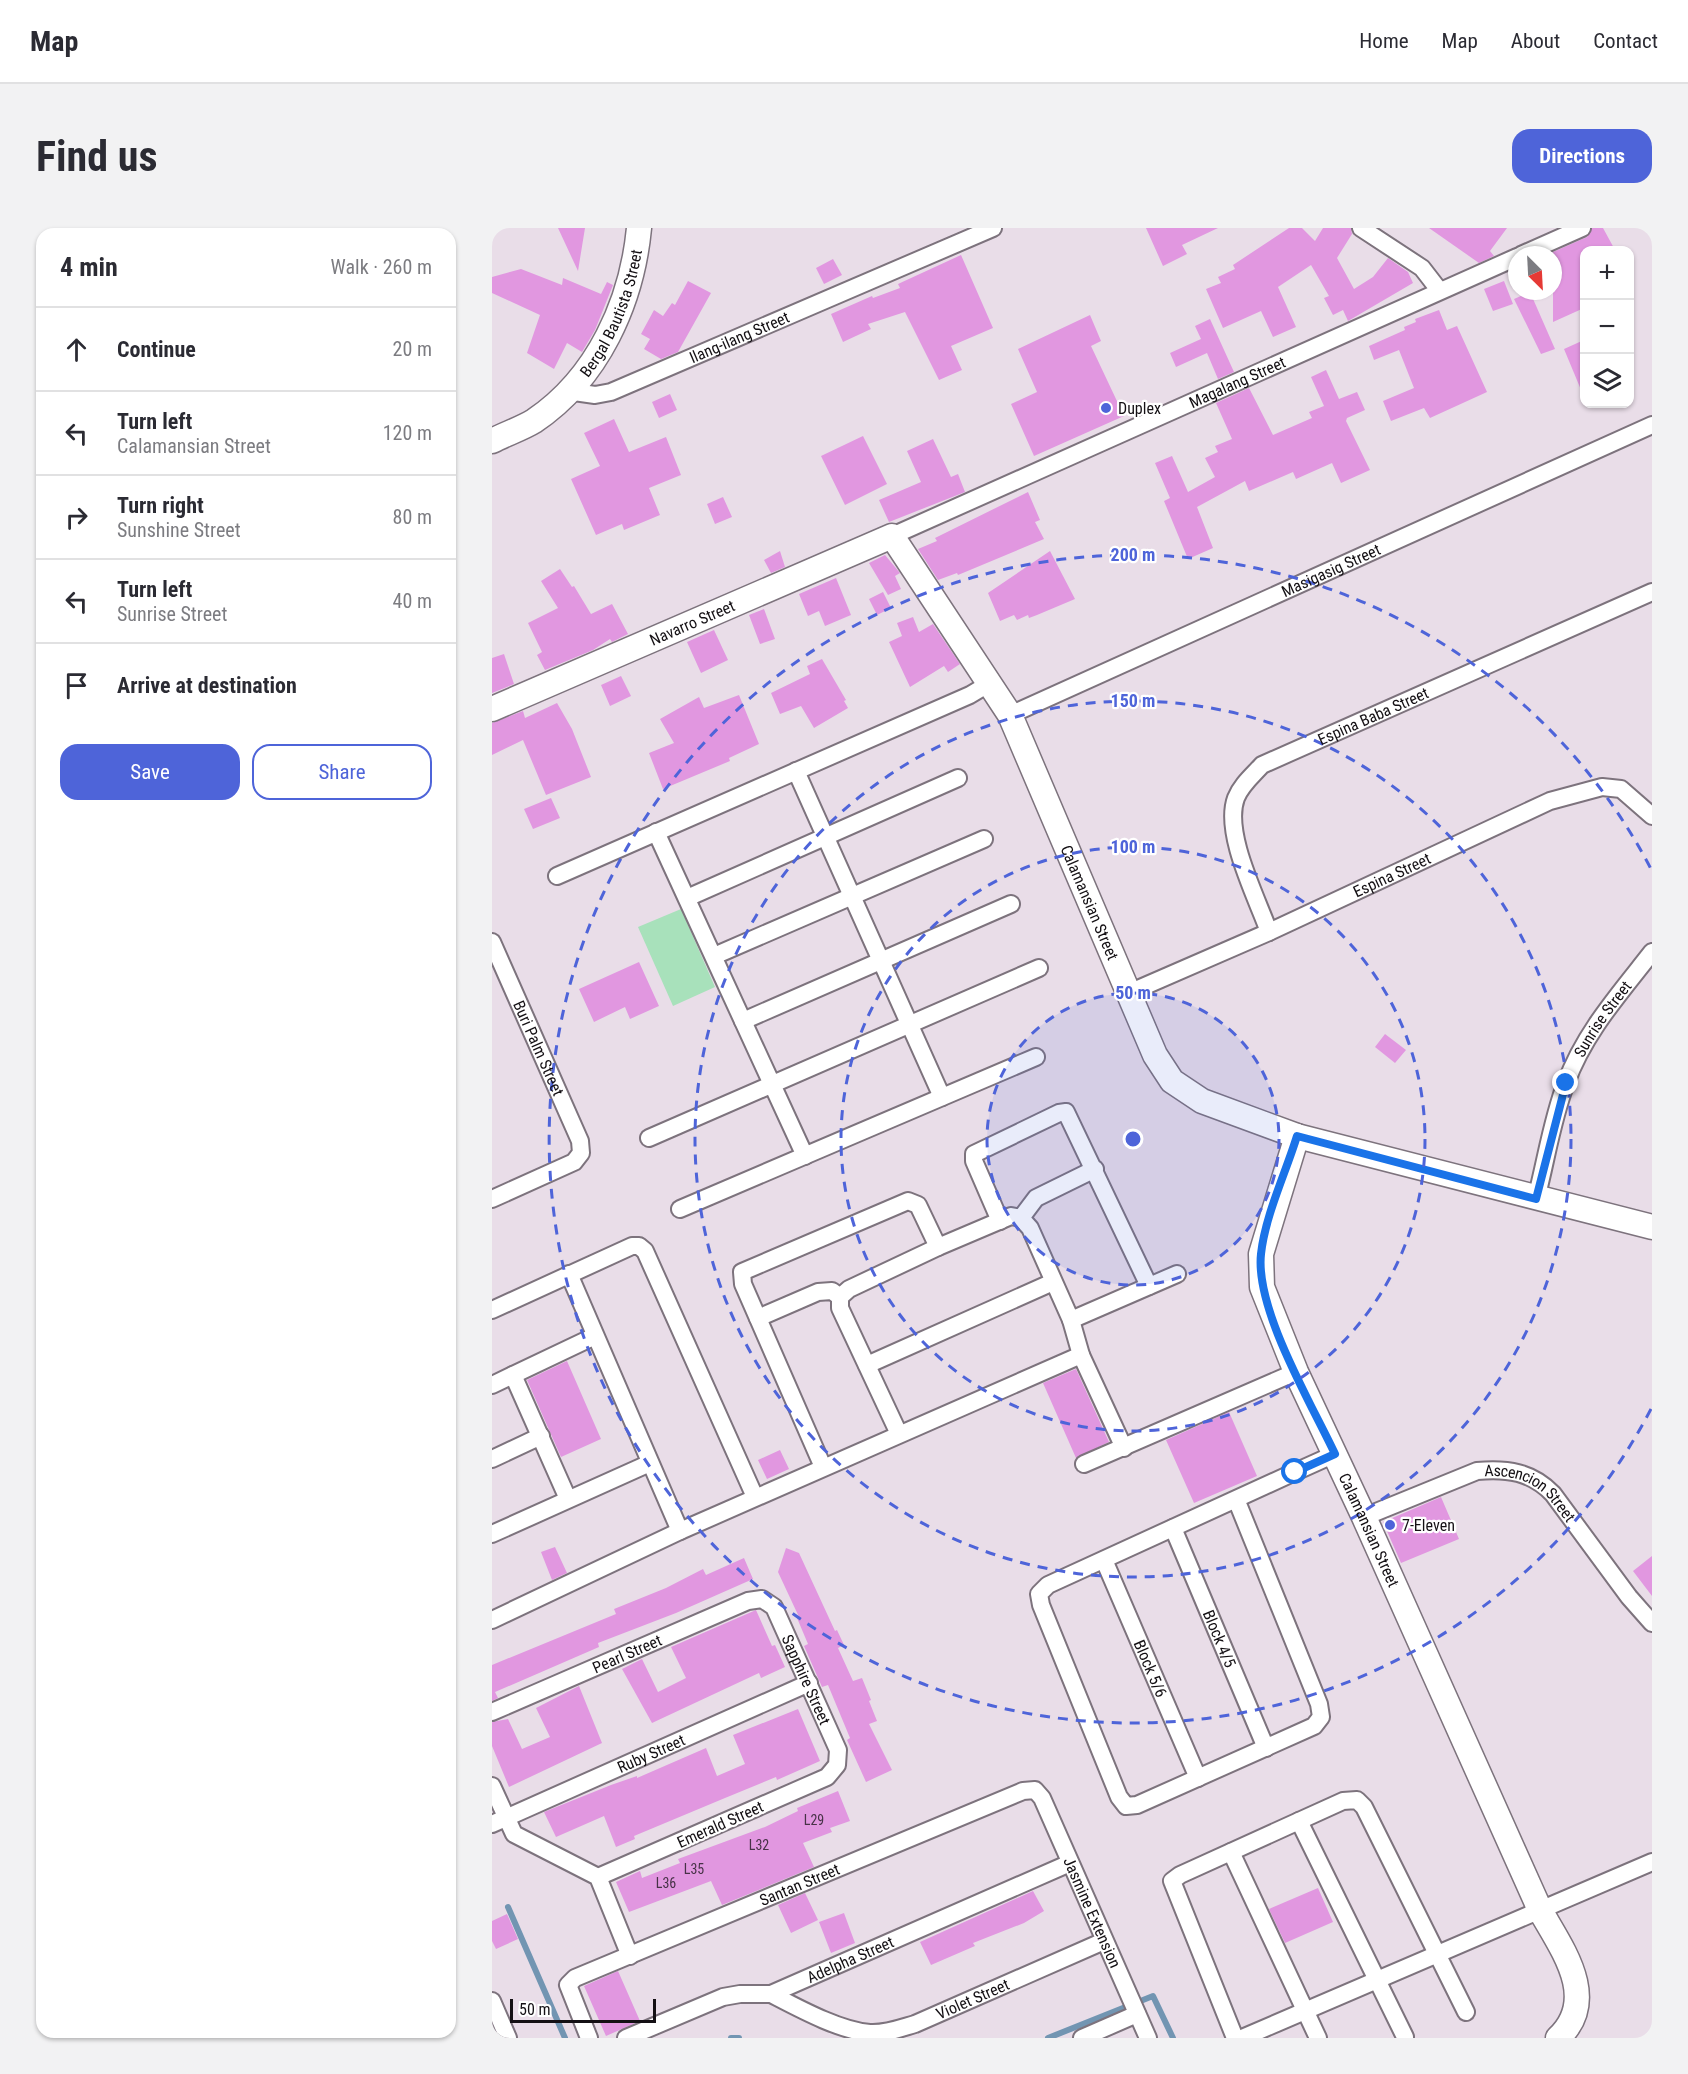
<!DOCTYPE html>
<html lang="en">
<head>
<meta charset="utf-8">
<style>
  :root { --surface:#fff; --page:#f2f2f3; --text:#2b2b33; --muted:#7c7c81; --line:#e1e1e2; --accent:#4e64d9 }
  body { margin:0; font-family:"Roboto Condensed",sans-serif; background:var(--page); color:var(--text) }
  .controls { position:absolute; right:18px; top:18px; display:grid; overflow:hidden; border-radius:12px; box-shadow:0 2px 4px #0004 }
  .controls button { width:54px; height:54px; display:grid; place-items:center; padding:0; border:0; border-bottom:2px solid var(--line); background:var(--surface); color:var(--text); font:30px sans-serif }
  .compass { position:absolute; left:1016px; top:18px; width:54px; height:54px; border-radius:50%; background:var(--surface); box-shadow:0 2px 4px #0004; rotate:156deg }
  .scale { position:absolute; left:18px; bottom:15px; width:146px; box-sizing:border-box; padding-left:6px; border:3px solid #141014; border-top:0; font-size:16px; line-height:21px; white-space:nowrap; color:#141014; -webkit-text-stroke:4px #fff; paint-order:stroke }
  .stop { position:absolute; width:18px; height:18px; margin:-14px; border:4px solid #1a73e8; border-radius:50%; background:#fff }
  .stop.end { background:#1a73e8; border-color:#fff; box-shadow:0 2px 6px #0008 }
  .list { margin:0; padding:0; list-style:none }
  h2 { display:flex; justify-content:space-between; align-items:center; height:78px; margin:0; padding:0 24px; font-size:26px }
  h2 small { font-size:20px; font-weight:400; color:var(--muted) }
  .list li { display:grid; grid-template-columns:39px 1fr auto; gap:18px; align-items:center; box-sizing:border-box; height:84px; padding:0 24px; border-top:2px solid var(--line) }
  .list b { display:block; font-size:22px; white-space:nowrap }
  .list p { margin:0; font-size:20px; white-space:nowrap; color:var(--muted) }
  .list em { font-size:20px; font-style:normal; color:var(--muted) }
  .actions { display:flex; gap:12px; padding:18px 24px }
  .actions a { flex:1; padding:14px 0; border:2px solid var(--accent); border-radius:18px; text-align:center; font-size:21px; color:var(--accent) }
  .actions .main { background:var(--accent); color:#fff }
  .icon { flex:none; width:33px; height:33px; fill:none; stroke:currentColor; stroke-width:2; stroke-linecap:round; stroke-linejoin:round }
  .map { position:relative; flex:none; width:1160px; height:1810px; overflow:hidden; border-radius:18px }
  header { display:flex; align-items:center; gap:36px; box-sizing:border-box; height:84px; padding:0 30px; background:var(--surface); border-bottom:2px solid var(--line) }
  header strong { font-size:28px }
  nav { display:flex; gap:33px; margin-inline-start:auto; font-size:21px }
  .intro { display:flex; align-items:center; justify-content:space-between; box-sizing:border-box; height:144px; padding:0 36px }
  h1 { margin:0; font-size:42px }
  .button { padding:15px 27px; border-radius:18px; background:var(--accent); color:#fff; font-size:21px; font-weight:700 }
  main { display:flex; gap:36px; padding:0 36px }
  aside { flex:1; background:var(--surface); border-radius:18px; box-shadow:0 2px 4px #0004 }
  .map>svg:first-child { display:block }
  .green { fill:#a8e1bb }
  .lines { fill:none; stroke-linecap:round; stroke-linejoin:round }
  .stream { stroke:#7295b2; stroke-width:6 }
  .building { fill:#e197e0 }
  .street-casing { stroke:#7d737d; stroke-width:20 }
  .secondary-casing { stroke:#7d737d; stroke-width:27 }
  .street { stroke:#fff; stroke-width:16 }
  .secondary { stroke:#fff; stroke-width:24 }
  .route { stroke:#1a73e8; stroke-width:8 }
  .ring { fill:none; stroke:#4e64d9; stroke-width:3; stroke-dasharray:10 8 }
  .poi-dot { fill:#4e64d9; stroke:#fff; stroke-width:2 }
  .labels { text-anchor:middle; stroke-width:4.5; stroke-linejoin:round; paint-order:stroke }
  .number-label { font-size:14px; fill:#473247 }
  .street-label { font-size:16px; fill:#141014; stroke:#fff }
  .poi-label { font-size:16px; fill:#141014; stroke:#fff; text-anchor:start }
  .centre { fill:#4e64d9; stroke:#fff; stroke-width:3 }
  .ring-label { font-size:18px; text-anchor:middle; font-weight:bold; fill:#4e64d9; stroke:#fff; stroke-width:4.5; stroke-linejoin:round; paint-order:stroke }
</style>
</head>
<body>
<header>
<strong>Map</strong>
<nav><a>Home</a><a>Map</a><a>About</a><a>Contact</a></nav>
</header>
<div class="intro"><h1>Find us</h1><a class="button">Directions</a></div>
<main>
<aside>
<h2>4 min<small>Walk · 260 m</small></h2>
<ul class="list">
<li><svg class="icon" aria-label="ahead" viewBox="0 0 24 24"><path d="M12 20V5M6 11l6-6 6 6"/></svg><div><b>Continue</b></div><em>20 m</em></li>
<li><svg class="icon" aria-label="left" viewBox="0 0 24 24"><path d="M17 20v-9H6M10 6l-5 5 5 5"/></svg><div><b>Turn left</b><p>Calamansian Street</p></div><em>120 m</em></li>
<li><svg class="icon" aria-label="right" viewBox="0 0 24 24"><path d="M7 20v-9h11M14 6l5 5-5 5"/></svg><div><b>Turn right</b><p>Sunshine Street</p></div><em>80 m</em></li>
<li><svg class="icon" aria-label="left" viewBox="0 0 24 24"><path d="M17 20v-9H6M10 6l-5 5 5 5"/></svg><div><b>Turn left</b><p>Sunrise Street</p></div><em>40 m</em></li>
<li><svg class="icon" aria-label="arrive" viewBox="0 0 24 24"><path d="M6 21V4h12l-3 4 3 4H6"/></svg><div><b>Arrive at destination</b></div></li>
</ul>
<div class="actions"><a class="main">Save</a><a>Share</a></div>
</aside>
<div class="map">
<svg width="1160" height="1810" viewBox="0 0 1160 1810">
  <rect width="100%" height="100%" fill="#e9dde8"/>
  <path class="green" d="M189 681 223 759 181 778 146 699Z"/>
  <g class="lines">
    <path class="stream" d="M16 1679 73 1810
      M239 1810H247
      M556 1810 661 1768 681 1810"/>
  </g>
  <path class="building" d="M66 0H93L86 43Z
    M654 0H726L690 17 695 26 671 38Z
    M797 0H810L823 13 831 0H859L860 6 845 30 862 61 881 49 896 30 916 44 921 55 856 93 851 82 841 87 832 70 837 68 819 37 786 59 804 99 781 109 769 83 731 100 714 61 729 55 726 49 743 41 741 37Z
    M937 0H1015L998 23 1002 28 987 35Z
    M1100 0H1111L1123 22H1092V80L1061 94V24L1095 9Z
    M469 27 501 100 459 118 470 142 447 152 413 84 376 96 379 101 351 114 339 86 380 68 381 70 408 60 406 56Z
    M341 31 350 47 332 56 324 40Z
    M29 41 70 57 71 50 109 66 115 54 121 57 103 102 90 124 75 115 62 141 35 125 48 87 0 65V49Z
    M196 53 219 65 186 124 169 131 152 121 158 111 149 106 162 82 171 88 180 75 183 77Z
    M1012 53 1021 76 1001 83 992 61Z
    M1038 64 1063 121 1049 126 1022 71Z
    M947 82 955 102 965 98 995 164 938 190 932 180 899 193 891 173 922 160 907 122 882 132 877 118 913 102 912 99 924 94 923 91Z
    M598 87 609 113 599 118 632 188 542 228 519 176 545 164 526 121Z
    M718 91 742 144 726 151 715 125 684 139 678 125 709 111 703 98Z
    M1092 112V169L1072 121Z
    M834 142 847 171 865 164 873 182 855 190 854 193 878 242 849 255 840 235 804 251 801 244 757 263 753 253 705 279 721 320 696 331 672 273 678 270 663 235 680 228 696 264 723 249 713 230 726 224 723 218 740 211 724 175 757 160 781 207 820 190 817 184 832 178 819 149Z
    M178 166 185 182 167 190 160 174Z
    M122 191 137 224 174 209 189 247 157 260 168 287 132 302 130 296 104 307 79 251 108 238 92 205Z
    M371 208 395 256 353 277 329 228Z
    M441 211 459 249 466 246 473 264 397 294 387 272 429 254 415 223Z
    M536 264 548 292 543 294 552 311 466 347 465 345 446 352 426 321 445 313 443 310Z
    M231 269 240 289 223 296 215 276Z
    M288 323 293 339 279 345 272 332Z
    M558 323 583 371 545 387 537 390 536 387 525 392 522 387 508 393 496 365Z
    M393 327 408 345 403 348 409 361 396 367 377 335Z
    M68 341 80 359 82 358 99 386 120 376 136 406 120 414 118 411 101 422 53 442 45 427 50 424 36 395 66 380 49 353Z
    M344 350 359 387 333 398 327 383 316 388 307 366Z
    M391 364 399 380 385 387 377 371Z
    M272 381 283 411 268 416 257 387Z
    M421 389 427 404 441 396 468 436 456 444 452 438 418 459 397 414 410 408 405 395Z
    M222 402 236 432 209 445 195 414Z
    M12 426 22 456 0 465V430Z
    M330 431 354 472 352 473 356 480 322 500 309 478 288 486 279 465 318 446 315 438Z
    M129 448 139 468 118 478 109 457Z
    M247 467 267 516 237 530 238 533 171 561 157 525 182 515 168 491 207 469 212 480Z
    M65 475 80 501 99 549 54 567 31 512 0 527V495L31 483 33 490Z
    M59 570 68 590 41 601 32 581Z
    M147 734 167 778 138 791 133 779 102 794 87 761Z
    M893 806 914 822 903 835 883 819Z
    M75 1133 109 1211 69 1229 35 1152Z
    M584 1141 617 1214 584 1230 551 1155Z
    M737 1184 765 1248 702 1275 674 1212Z
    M288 1222 297 1241 275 1251 266 1232Z
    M949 1269 967 1311 909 1335 891 1294Z
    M63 1319 75 1345 60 1352 49 1324Z
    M294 1320 307 1325 343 1403 345 1402 352 1417 346 1420 361 1453 370 1450 379 1472 377 1473 385 1493 377 1496 400 1542 374 1554 355 1512 358 1510 336 1457 330 1459 312 1418 316 1416 305 1390 307 1389 286 1344Z
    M1160 1328V1368L1141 1343Z
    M252 1330 261 1351 184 1385 106 1415 107 1419 3 1464 6 1470 0 1473V1437L124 1386 122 1381 174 1360 211 1341 214 1347Z
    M264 1382 280 1418 283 1417 293 1439 269 1450 267 1445 160 1495 130 1441 150 1431 166 1464 194 1450 179 1419Z
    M87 1458 110 1515 17 1559 0 1518V1494L16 1491 30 1521 58 1509 44 1480Z
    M306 1481 328 1533 285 1552 284 1549 233 1570 142 1608 143 1611 124 1619 112 1588 64 1609 52 1584 119 1557 145 1548V1550L214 1520 225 1548 253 1536 241 1507Z
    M346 1563 358 1593 338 1600 340 1604 311 1615 322 1639 230 1677 219 1653 137 1684 124 1654 148 1643 150 1650 188 1635 186 1631 273 1599 306 1583 305 1580Z
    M826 1660 841 1694 793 1715 777 1681Z
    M541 1663 552 1683 532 1695 481 1715 483 1718 439 1737 428 1714Z
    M313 1665 326 1692 299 1705 286 1677Z
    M352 1685 363 1715 339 1725 327 1694Z
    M15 1686 26 1711 4 1721 0 1713V1693Z
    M126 1743 148 1793 114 1808 92 1758Z"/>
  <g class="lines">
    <g class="street-casing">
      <g id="street">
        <path d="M869 0 930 40 947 62"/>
        <path d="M1029 27 1090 0"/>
        <path id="s1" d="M75 163 103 167 119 164 501 0"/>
        <path id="s2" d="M400 308 1025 29"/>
        <path id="s3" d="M518 487 1160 197"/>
        <path d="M304 543 450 869"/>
        <path d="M164 604 313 928"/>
        <path d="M65 648 478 467 498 455"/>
        <path d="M195 670 466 550"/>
        <path id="s4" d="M777 704C765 670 731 605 744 570 749 557 761 547 770 537L1160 364"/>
        <path id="s5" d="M0 714 88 913 89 925 82 934 0 971"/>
        <path d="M222 728 492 611"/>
        <path id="s6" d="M639 764 777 704 1058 573 1110 559 1129 561 1160 588"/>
        <path d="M251 793 519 676"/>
        <path d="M157 910 547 740"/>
        <path id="s7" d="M1044 971C1054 933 1060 891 1074 855 1092 805 1128 765 1160 724"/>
        <path d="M188 981 544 829"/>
        <path d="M529 990 544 970 603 941"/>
        <path d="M508 993 482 933V926L567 885 574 884 657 1058"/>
        <path d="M77 1046 188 1303"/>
        <path d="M0 1082 140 1018H147L153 1023 263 1269"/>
        <path d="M266 1090 326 1064 340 1063 348 1069"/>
        <path d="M579 1092 685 1046"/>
        <path d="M375 1137 561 1054"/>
        <path d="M21 1147 76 1271"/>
        <path d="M0 1157 103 1108"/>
        <path d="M407 1206 348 1080V1069L357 1061 446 1019 519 988 529 990 538 1000 579 1092 589 1127 632 1220"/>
        <path d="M0 1231 49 1208"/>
        <path d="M592 1236 804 1144"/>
        <path d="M331 1239 251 1056 250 1044 416 973 426 977 446 1019"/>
        <path d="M744 1271 827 1476 829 1489 822 1498 645 1577 634 1578 627 1569 549 1377 547 1366 556 1357 803 1244 843 1226"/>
        <path id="s8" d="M872 1289 985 1243C1015 1240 1040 1244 1061 1266L1137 1369 1160 1395"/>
        <path id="s9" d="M681 1300 774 1520"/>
        <path d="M0 1306 158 1235"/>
        <path id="s10" d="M612 1332 706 1550"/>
        <path d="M0 1392 188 1303 589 1127"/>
        <path id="s11" d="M0 1484 256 1373 270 1371 282 1379 346 1522 345 1537 335 1549 106 1649"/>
        <path d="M0 1558 22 1606 106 1649 138 1728"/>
        <path d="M807 1593 913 1809"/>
        <path id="s12" d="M0 1596 317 1455"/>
        <path d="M739 1624 826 1810"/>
        <path id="s13" d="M279 1766C306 1780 348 1803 378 1805 394 1806 409 1800 423 1796L612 1713"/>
        <path d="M0 1773 16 1810"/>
        <path id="s14" d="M97 1810 76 1757 83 1750 531 1563 543 1562 550 1570 656 1810"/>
        <path id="s15" d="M134 1810 231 1769 248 1766H279L578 1635"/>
        <path d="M590 1810 645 1786"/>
        <path d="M743 1810 680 1653 688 1647 851 1573 865 1572 872 1579 974 1784"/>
        <path d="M750 1810 1160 1634"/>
      </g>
    </g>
    <g class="secondary-casing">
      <g id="secondary">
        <path id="s16" d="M0 213C13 206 29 201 42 193 106 150 140 74 147 0"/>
        <path id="s17" d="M0 481 400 308 518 487 663 827 680 853 710 873 805 908 1160 999"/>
        <path id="s18" d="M805 908 769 1026 770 1059 804 1144 872 1289 1048 1682C1070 1721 1108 1771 1066 1810"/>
      </g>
    </g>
    <use href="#street" class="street"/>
    <use href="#secondary" class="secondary"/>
  </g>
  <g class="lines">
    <path class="route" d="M803 1244 843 1226C819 1175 763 1081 769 1026 773 988 794 944 805 908L1044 971 1074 855"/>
  </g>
  <circle cx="641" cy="911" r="146" fill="#4e64d9" fill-opacity=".12"/>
  <g class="ring">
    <circle cx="641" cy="911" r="146"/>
    <circle cx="641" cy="911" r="292"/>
    <circle cx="641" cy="911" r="438"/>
    <path d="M1159 1181A584 584 0 1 1 1159 641"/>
  </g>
  <g class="poi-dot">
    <circle cx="614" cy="180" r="6"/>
    <circle cx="898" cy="1297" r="6"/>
  </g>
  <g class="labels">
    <g class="number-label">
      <text x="322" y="1597">L29</text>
      <text x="267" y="1622">L32</text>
      <text x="202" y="1646">L35</text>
      <text x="174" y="1660">L36</text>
    </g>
    <g class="street-label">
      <text dy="6" stroke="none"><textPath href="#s16" startOffset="183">Bergal Bautista Street</textPath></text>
      <text dy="6" stroke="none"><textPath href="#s1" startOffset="184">Ilang-ilang Street</textPath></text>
      <text dy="6" stroke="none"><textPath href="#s2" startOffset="378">Magalang Street</textPath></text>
      <text dy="6" stroke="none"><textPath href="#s3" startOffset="352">Masigasig Street</textPath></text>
      <text dy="6" stroke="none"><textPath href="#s17" startOffset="218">Navarro Street</textPath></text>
      <text dy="6" stroke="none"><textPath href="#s4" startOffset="304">Espina Baba Street</textPath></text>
      <text dy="6" stroke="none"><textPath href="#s6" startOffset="286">Espina Street</textPath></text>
      <text dy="6" stroke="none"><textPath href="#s17" startOffset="854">Calamansian Street</textPath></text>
      <text dy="6" stroke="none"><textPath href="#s7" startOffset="194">Sunrise Street</textPath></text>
      <text dy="6" stroke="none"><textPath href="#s5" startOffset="116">Buri Palm Street</textPath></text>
      <text dy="6" stroke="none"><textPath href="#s8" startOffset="183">Ascencion Street</textPath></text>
      <text dy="6" stroke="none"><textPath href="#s18" startOffset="422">Calamansian Street</textPath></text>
      <text dy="6" stroke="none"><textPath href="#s9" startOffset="120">Block 4/5</textPath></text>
      <text dy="6" stroke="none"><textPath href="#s11" startOffset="147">Pearl Street</textPath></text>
      <text dy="6" stroke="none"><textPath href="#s10" startOffset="118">Block 5/6</textPath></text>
      <text dy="6" stroke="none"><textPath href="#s11" startOffset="387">Sapphire Street</textPath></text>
      <text dy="6" stroke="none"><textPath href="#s12" startOffset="174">Ruby Street</textPath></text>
      <text transform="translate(228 1596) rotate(-24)" y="6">Emerald Street</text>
      <text dy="6" stroke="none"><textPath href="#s14" startOffset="310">Santan Street</textPath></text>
      <text dy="6" stroke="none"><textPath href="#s14" startOffset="700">Jasmine Extension</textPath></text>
      <text dy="6" stroke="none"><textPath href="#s15" startOffset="240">Adelpha Street</textPath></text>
      <text dy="6" stroke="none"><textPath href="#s13" startOffset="216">Violet Street</textPath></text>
    </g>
    <g class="poi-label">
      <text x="626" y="186">Duplex</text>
      <text x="910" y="1303">7-Eleven</text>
    </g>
  </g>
  <circle cx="641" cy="911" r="9" class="centre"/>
  <g class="ring-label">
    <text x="641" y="333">200 m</text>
    <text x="641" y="479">150 m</text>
    <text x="641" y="625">100 m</text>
    <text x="641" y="771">50 m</text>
  </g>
</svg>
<div class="controls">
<button>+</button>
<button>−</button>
<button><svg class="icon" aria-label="layers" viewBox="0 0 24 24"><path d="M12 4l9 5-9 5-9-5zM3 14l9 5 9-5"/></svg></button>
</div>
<svg class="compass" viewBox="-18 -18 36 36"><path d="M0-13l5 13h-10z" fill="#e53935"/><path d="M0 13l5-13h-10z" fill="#7c7c81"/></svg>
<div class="scale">50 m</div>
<div class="stop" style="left:803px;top:1244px"></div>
<div class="stop end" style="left:1074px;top:855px"></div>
</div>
</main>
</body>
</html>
